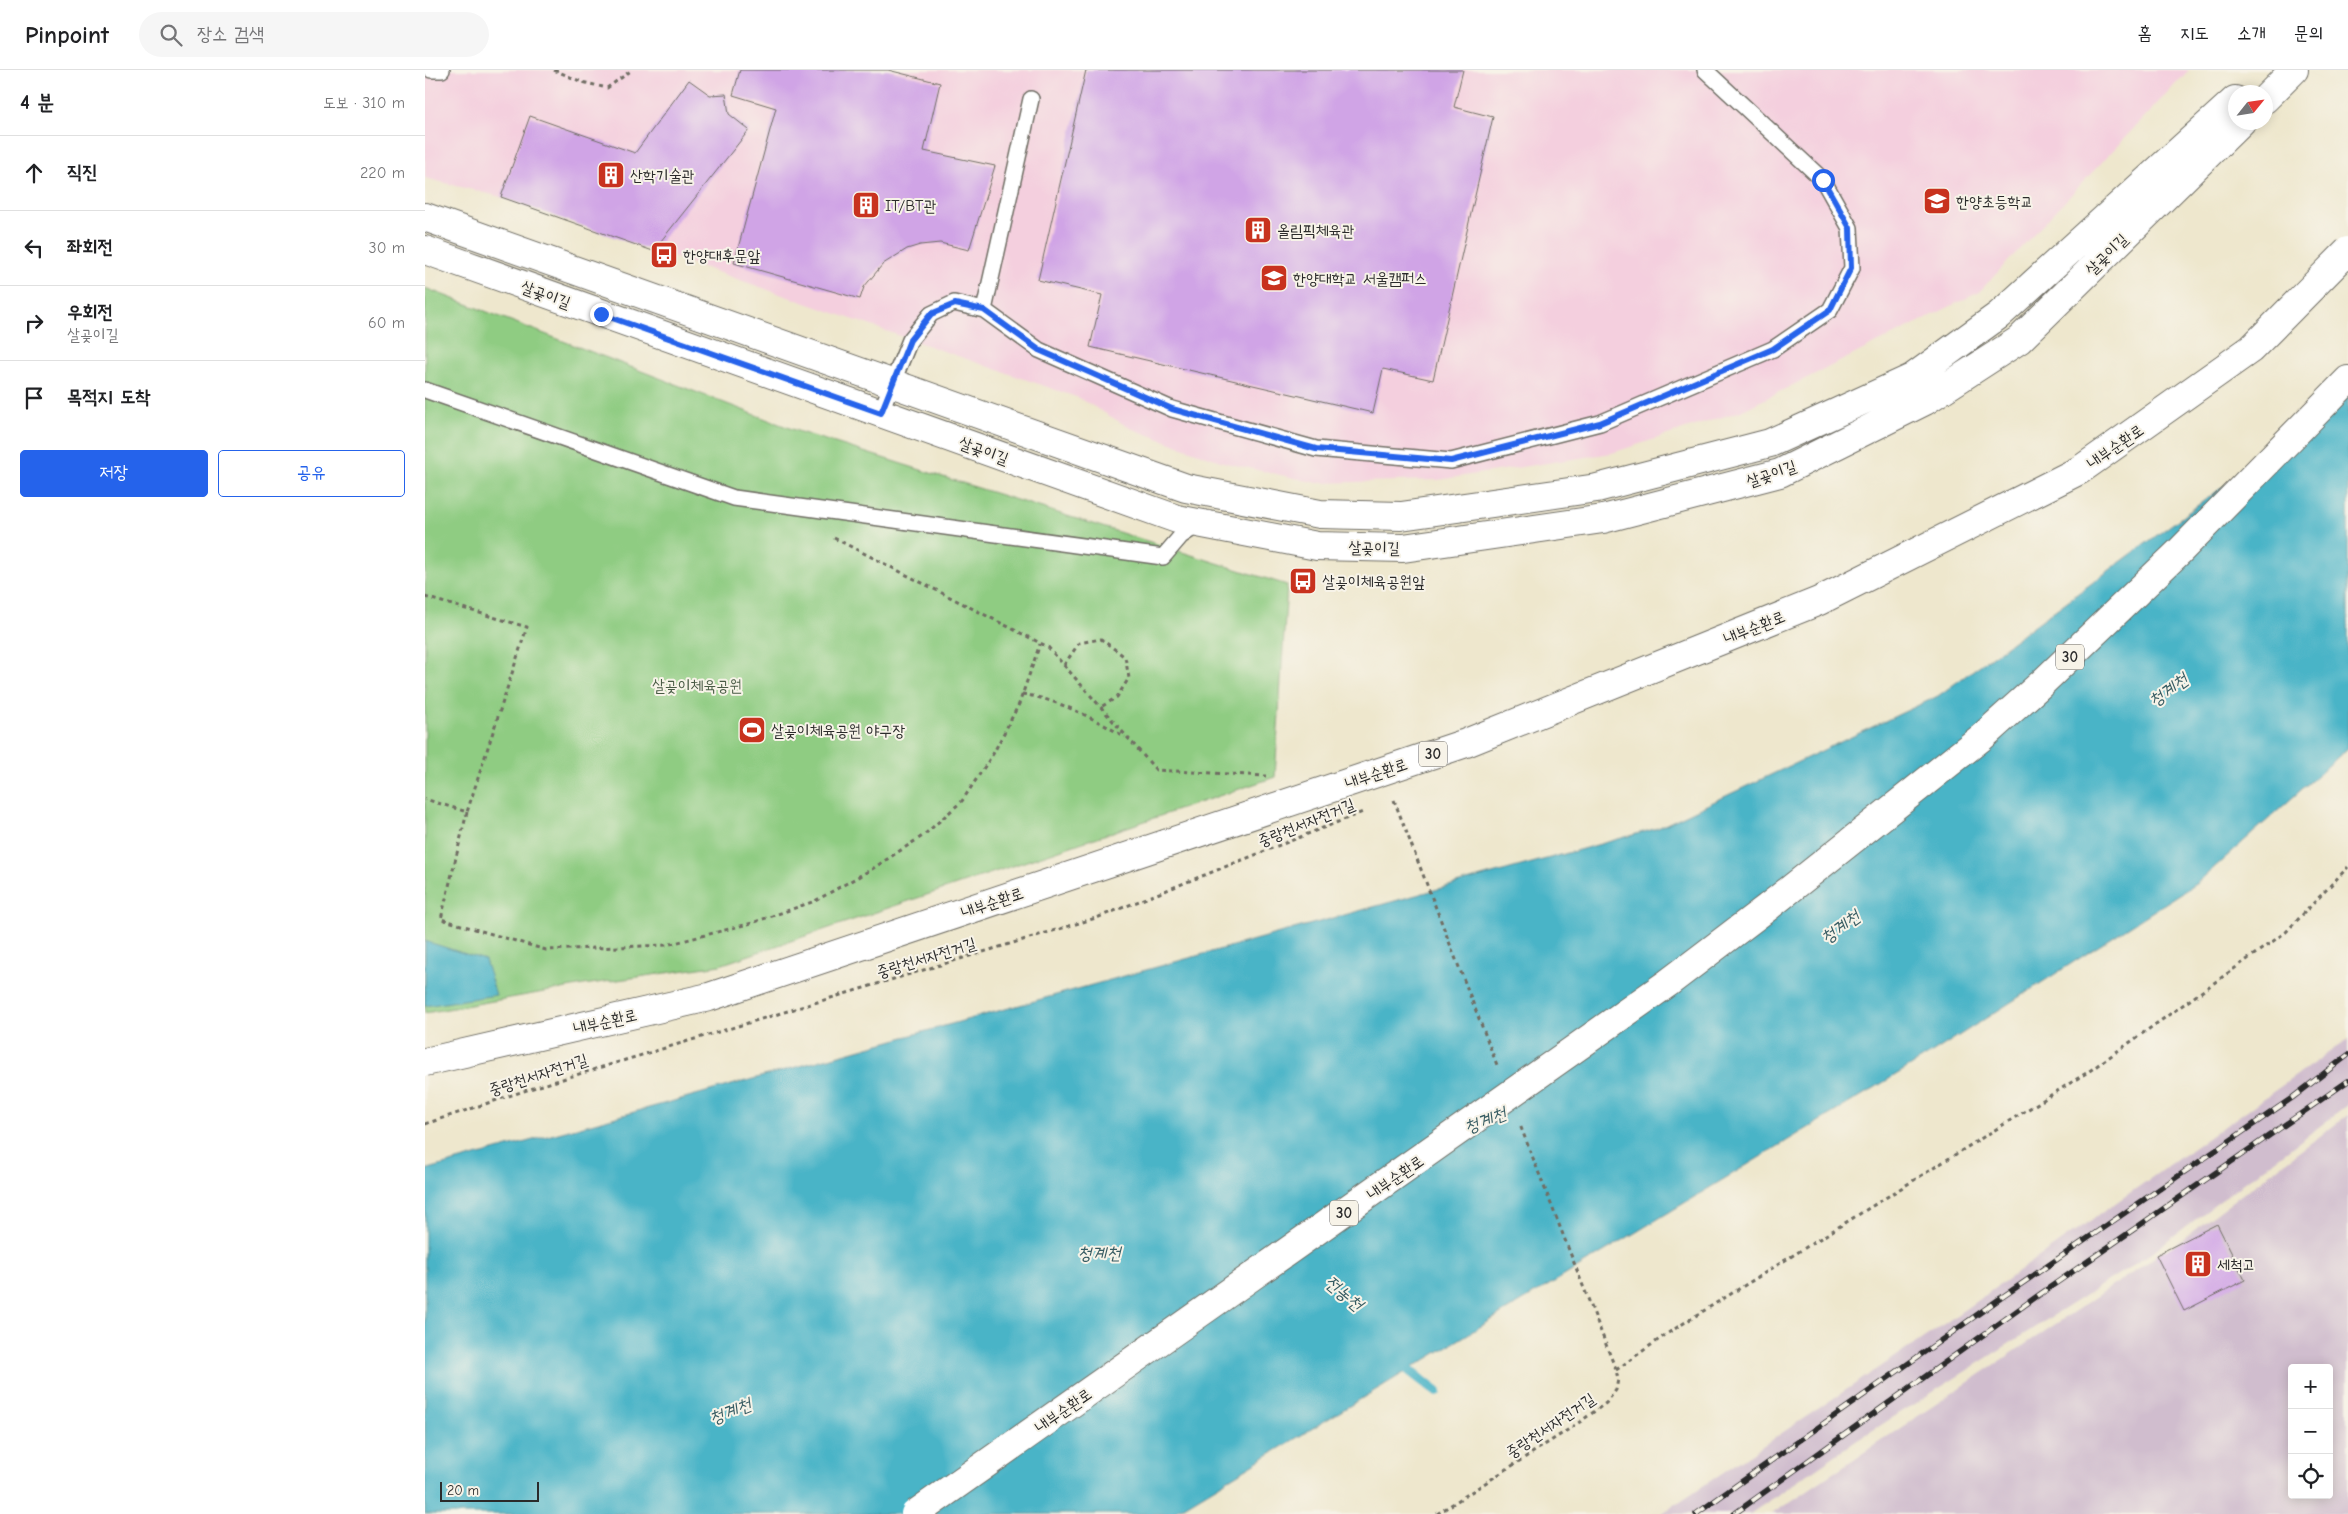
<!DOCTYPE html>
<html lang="ko">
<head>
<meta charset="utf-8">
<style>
  :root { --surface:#fff; --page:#f6f6f6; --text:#202124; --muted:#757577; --line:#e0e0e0; --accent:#2563eb }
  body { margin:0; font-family:"Comic Neue","Poor Story",sans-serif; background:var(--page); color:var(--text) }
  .controls { position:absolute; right:15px; bottom:15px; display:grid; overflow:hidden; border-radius:5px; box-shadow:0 2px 12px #0003 }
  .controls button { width:45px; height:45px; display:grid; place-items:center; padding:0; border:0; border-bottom:1px solid var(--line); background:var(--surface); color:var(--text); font:25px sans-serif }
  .compass { position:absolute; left:1803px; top:15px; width:45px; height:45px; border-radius:50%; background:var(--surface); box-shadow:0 2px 12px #0003; rotate:60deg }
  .scale { position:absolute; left:15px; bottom:12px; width:99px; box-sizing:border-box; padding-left:5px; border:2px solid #2b2b2b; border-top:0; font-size:14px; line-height:18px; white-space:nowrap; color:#2b2b2b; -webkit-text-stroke:4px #f7f3e8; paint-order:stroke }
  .stop { position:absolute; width:15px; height:15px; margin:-11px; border:4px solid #2563eb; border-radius:50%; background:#fff }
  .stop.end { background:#2563eb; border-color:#fff; box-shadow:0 1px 5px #0008 }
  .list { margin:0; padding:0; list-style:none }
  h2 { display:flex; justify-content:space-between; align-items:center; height:65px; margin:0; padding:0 20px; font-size:21px }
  h2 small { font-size:16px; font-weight:400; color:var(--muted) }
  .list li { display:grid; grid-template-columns:32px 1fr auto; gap:15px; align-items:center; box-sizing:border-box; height:75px; padding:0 20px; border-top:1px solid var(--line) }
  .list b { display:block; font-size:19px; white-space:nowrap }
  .list p { margin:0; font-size:16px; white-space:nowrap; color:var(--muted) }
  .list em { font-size:16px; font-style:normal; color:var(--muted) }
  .actions { display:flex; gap:10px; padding:15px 20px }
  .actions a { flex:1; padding:11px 0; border:1px solid var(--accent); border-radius:5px; text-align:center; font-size:18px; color:var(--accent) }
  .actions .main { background:var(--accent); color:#fff }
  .icon { flex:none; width:28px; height:28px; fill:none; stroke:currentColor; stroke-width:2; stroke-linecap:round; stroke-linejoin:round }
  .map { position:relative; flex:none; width:1923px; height:1444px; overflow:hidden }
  header { display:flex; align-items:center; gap:30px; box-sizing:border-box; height:70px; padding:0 25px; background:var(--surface); border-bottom:1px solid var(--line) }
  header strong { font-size:24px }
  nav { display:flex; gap:28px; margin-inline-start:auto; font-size:18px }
  .search { width:350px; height:45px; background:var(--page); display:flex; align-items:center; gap:12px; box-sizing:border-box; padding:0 18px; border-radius:28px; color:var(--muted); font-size:19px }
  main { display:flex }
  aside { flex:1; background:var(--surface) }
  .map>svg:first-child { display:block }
  .built { fill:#f4cfde }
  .industrial { fill:#d0bdce; fill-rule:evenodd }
  .green { fill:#8fcc82; stroke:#5d7c56 }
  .water { fill:#49b4c7; stroke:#3a7079 }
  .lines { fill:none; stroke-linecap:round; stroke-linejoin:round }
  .stream { stroke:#49b4c7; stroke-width:10 }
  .building { fill:#d0a4e6 }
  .service-casing { stroke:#6f6d64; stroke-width:18 }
  .secondary-casing { stroke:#6f6d64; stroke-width:30 }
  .trunk-casing { stroke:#6f6d64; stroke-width:30 }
  .path { stroke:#6f6d64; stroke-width:3; stroke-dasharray:4 4; stroke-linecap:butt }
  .service { stroke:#fff; stroke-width:15 }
  .secondary { stroke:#fff; stroke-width:28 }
  .trunk { stroke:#fff; stroke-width:28 }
  .rail-casing { stroke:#2b2b2b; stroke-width:5.5 }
  .rail { stroke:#f7f3e8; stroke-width:4; stroke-dasharray:11; stroke-linecap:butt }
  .trunk-bridge-casing { stroke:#6f6d64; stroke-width:30; stroke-linecap:butt }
  .trunk-bridge { stroke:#fff; stroke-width:28 }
  .route { stroke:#2563eb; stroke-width:6 }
  .labels { text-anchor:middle; stroke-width:4; stroke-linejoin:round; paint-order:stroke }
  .shield { fill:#f7f3e8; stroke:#686764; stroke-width:1 }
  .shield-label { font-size:15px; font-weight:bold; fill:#2b2b2b }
  .poi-label { font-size:16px; fill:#2b2b2b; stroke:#f7f3e8; text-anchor:start }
  .street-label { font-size:16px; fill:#2b2b2b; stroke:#f7f3e8 }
  .park-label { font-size:16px; fill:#495b45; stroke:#f7f3e8 }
  .water-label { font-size:18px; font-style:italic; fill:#365b62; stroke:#f7f3e8 }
</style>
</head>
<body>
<header>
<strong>Pinpoint</strong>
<div class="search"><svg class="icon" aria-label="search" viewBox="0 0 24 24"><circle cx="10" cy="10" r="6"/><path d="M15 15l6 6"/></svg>장소 검색</div>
<nav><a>홈</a><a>지도</a><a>소개</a><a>문의</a></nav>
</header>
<main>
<aside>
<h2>4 분<small>도보 · 310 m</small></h2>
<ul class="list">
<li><svg class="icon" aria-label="ahead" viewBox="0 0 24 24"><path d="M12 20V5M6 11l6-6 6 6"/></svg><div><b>직진</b></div><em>220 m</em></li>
<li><svg class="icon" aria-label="left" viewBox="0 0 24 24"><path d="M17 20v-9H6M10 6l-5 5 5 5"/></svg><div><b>좌회전</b></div><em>30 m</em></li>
<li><svg class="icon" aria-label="right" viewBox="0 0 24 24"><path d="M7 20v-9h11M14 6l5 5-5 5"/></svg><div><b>우회전</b><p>살곶이길</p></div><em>60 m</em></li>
<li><svg class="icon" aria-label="arrive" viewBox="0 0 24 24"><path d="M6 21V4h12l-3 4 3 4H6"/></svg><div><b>목적지 도착</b></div></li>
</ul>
<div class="actions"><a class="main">저장</a><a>공유</a></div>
</aside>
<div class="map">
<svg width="1923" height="1444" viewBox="0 0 1923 1444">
  <rect width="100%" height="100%" fill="#f7f3e8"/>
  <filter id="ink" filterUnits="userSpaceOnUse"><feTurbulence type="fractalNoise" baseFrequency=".02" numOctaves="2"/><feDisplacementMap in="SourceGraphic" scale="10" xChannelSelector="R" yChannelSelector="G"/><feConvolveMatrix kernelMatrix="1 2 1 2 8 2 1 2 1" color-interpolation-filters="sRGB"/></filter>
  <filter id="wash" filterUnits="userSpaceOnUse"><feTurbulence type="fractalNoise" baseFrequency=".0096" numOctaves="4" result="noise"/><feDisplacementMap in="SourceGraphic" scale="20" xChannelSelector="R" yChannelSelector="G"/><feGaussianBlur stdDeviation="1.12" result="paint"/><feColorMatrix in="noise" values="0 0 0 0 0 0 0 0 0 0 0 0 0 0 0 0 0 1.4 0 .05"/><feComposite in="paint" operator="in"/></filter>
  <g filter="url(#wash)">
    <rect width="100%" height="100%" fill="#eee7cd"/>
    <path class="built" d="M0 0H1764L1554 222 1316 341 1187 383 1013 410 892 413 801 393 705 358 654 328 76 127 0 108Z"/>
    <path class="industrial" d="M1923 969V1035L1719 1188 1434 1369 1325 1444H1236L1509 1261Z
      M1923 1045V1444H1347L1756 1170ZM1867 1298H1904V1425H1867Z"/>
    <path class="green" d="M0 218 375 362 862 515 850 707 295 895 159 915 0 943Z"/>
    <path class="water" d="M1923 325V678L1772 813 1502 986 746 1444H0V1100L1233 758 1513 626Z
      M0 871 60 890 71 925 0 936Z"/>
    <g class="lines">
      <path class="stream" d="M973 1292 1012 1322"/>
    </g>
    <g id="blocks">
      <path class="building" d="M315 0H463L515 13 499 81 570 96 544 180 515 173 495 175 482 179 458 194 439 217 435 229 309 193 351 38 308 25Z
        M661 0H1038L1029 37 1068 47 1008 310 958 299 948 343 665 277 677 225 613 210Z
        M264 10 285 25 301 24 304 44 324 60 228 181 76 127 105 46 210 83Z
        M1792 1154 1820 1210 1759 1241 1731 1185Z"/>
    </g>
  </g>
  <g filter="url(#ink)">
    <use href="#blocks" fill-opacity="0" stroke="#6f6d64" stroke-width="1"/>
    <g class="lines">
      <g class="service-casing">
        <path id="service" d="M6 0H17
          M559 240 606 29
          M0 320 309 428 738 487 756 466 774 454
          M455 343 485 270 506 244 529 233 559 240 614 280 747 339 891 379 1026 391 1175 353 1348 279 1405 240 1427 198 1425 158 1398 110 1280 0"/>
      </g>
      <g class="secondary-casing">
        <path id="secondary" d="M1840 29 1869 0
          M0 147 761 418 895 444 976 446 1172 418 1345 373 1487 308 1574 245 1810 30
          M0 180 752 449 892 476 978 478 1178 449 1355 403 1500 331 1594 270 1816 52"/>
      </g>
      <g class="trunk-casing">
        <path id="trunk" d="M1343 837 1557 667 1616 614 1754 482 1923 310"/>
      </g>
      <path class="path" d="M129 0 157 12 182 18 207 0
        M409 468 623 577 731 700 841 706
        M0 527 102 557 42 742 0 729
        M639 595 654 573 676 569 700 587 704 608 692 627 676 637
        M597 624C634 630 668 648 700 667
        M969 730 1072 995
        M42 742 16 849 121 880 242 875 327 853 390 831 447 799 499 765 537 731 568 684 594 634 615 574
        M0 1054 111 1017 674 847 938 742
        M1191 1300 1243 1263 1663 1002 1861 862 1923 797
        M1012 1444 1152 1354 1181 1333 1191 1320 1193 1309 1191 1300 1095 1055"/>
      <use href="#service" class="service"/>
      <use href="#secondary" class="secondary"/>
      <use href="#trunk" class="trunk"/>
      <g class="rail-casing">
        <path id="rail" d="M1271 1444 1570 1232 1867 1028 1923 985
          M1309 1444 1611 1227 1923 1011"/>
      </g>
      <use href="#rail" class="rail"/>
      <g class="trunk-bridge-casing">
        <path id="trunk-bridge" d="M0 992 284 927 1041 673 1394 531 1655 400 1826 279 1923 181
          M490 1444 1243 913 1343 837"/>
      </g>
      <use href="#trunk-bridge" class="trunk-bridge"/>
    </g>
  </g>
  <g class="lines" filter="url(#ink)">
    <path class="route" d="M176 244 456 343 485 270 506 244 530 234 559 240 614 280 747 339 891 379 1026 391 1175 353 1348 279 1405 240 1426 198 1425 158 1398 110"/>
  </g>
  <defs>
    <g id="building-square" transform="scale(1.4375)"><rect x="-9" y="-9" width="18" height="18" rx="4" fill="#c8321e" stroke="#f7f3e8"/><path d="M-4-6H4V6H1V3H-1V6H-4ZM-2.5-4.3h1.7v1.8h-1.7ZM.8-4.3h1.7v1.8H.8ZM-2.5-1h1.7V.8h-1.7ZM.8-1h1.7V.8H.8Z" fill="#fff"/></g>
    <g id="school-square" transform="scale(1.4375)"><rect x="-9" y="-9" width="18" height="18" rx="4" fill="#c8321e" stroke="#f7f3e8"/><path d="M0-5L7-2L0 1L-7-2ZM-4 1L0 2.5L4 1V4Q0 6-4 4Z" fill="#fff"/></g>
    <g id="bus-square" transform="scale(1.4375)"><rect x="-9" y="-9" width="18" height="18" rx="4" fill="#c8321e" stroke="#f7f3e8"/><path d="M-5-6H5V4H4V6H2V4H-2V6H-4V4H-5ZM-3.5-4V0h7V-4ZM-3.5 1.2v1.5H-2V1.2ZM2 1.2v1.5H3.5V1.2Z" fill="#fff"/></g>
    <g id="university-square" transform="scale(1.4375)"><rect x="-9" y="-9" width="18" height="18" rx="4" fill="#c8321e" stroke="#f7f3e8"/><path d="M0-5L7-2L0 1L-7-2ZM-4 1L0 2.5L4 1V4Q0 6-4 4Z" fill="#fff"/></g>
    <g id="stadium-square" transform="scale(1.4375)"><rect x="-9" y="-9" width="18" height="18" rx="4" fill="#c8321e" stroke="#f7f3e8"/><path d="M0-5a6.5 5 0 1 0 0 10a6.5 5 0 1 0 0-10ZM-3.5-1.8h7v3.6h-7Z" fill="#fff"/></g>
  </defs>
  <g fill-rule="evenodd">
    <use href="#building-square" x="186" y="105"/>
    <use href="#school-square" x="1512" y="131"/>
    <use href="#building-square" x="441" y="135"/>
    <use href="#building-square" x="833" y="160"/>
    <use href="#bus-square" x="239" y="185"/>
    <use href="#university-square" x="849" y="208"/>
    <use href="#bus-square" x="878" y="511"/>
    <use href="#stadium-square" x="327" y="660"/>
    <use href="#building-square" x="1773" y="1194"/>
  </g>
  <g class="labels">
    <g class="shield">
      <rect x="1631" y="574.5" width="28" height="25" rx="4"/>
      <rect x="994" y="671.5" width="28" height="25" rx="4"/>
      <rect x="905" y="1130.5" width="28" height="25" rx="4"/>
    </g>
    <g class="shield-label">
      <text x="1645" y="592">30</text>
      <text x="1008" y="689">30</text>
      <text x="919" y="1148">30</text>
    </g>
    <g class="poi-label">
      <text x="205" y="111">산학기술관</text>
      <text x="1531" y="137">한양초등학교</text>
      <text x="460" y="141">IT/BT관</text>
      <text x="852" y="166">올림픽체육관</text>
      <text x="258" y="191">한양대후문앞</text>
      <text x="868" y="214">한양대학교 서울캠퍼스</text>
      <text x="897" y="517">살곶이체육공원앞</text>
      <text x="346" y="666">살곶이체육공원 야구장</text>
      <text x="1792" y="1200">세척고</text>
    </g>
    <g class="street-label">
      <text transform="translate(1681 184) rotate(-44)" y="6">살곶이길</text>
      <text transform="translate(121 224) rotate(20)" y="6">살곶이길</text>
      <text transform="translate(1690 376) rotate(-35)" y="6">내부순환로</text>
      <text transform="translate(559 380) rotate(20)" y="6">살곶이길</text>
      <text transform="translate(1346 403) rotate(-19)" y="6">살곶이길</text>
      <text transform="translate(949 477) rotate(1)" y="6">살곶이길</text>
      <text transform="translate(1329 557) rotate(-22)" y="6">내부순환로</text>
      <text transform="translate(951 703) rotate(-19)" y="6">내부순환로</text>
      <text transform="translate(881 752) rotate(-22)" y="6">중랑천서자전거길</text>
      <text transform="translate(567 832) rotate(-19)" y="6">내부순환로</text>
      <text transform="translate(501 887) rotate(-17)" y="6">중랑천서자전거길</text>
      <text transform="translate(180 951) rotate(-13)" y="6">내부순환로</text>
      <text transform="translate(113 1004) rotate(-18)" y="6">중랑천서자전거길</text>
      <text transform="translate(970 1107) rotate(-35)" y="6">내부순환로</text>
      <text transform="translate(638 1340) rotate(-35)" y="6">내부순환로</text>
      <text transform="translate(1125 1355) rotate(-34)" y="6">중랑천서자전거길</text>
    </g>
    <g class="park-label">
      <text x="272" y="621">살곶이체육공원</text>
    </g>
    <g class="water-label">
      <text transform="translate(1743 620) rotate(-36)" y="6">청계천</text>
      <text transform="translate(1415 857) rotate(-36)" y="6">청계천</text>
      <text transform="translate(1060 1050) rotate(-21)" y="6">청계천</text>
      <text x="674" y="1189">청계천</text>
      <text transform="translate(919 1223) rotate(40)" y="6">전농천</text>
      <text transform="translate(305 1341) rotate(-21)" y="6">청계천</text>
    </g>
  </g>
</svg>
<div class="controls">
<button>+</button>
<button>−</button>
<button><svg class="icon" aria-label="locate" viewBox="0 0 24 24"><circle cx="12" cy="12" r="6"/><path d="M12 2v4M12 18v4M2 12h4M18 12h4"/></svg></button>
</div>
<svg class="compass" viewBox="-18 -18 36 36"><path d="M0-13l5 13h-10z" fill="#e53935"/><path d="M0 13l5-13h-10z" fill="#757577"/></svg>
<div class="scale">20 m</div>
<div class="stop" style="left:1398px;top:110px"></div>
<div class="stop end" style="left:176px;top:244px"></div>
</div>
</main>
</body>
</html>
